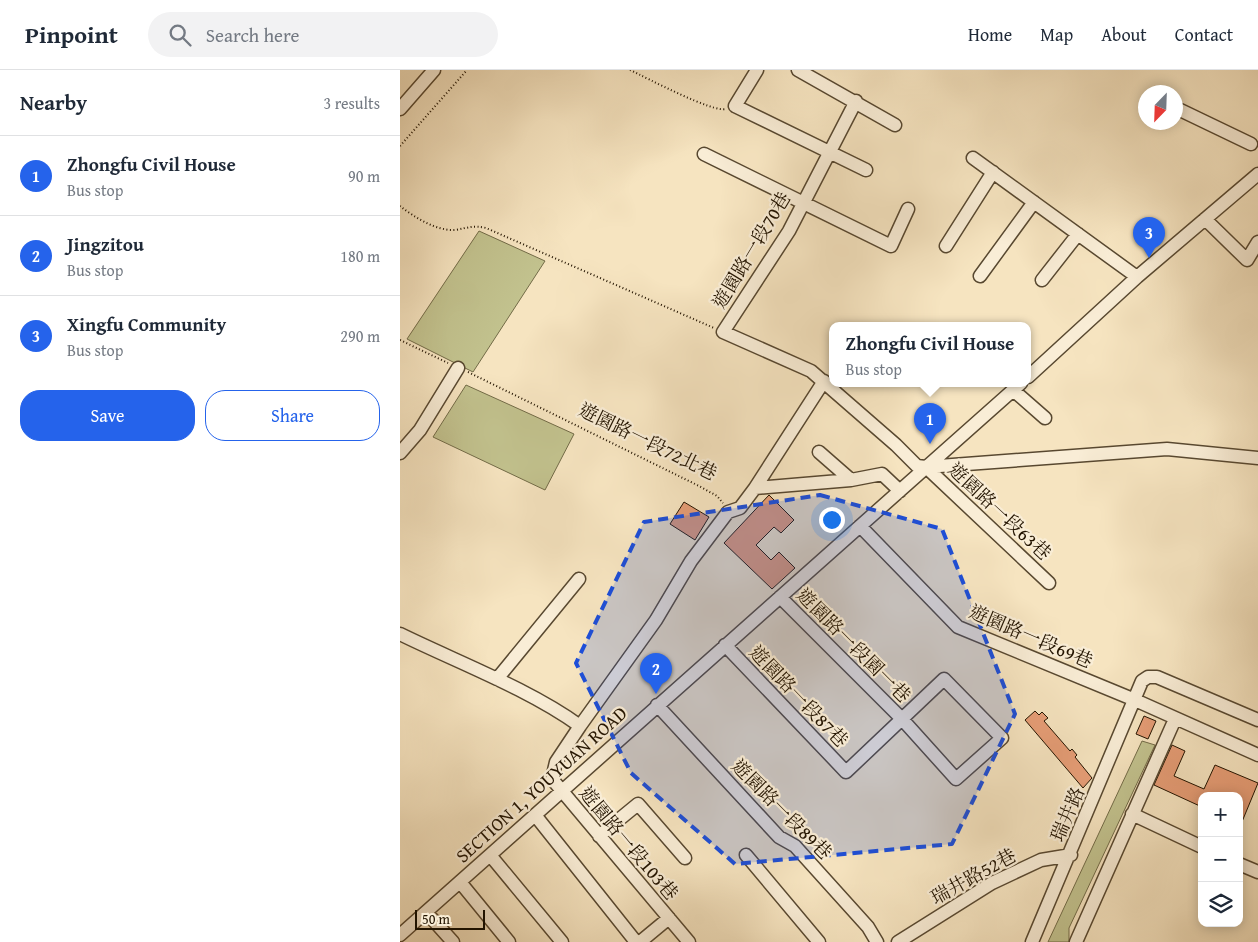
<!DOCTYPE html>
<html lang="en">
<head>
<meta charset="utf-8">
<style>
  :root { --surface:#fff; --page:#f2f2f3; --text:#1f2937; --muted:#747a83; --line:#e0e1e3; --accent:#2563eb }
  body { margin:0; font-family:"Gentium Book Plus","Noto Serif TC",serif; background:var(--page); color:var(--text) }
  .controls { position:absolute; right:15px; bottom:15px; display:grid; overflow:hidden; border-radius:10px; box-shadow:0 2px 12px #0003 }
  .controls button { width:45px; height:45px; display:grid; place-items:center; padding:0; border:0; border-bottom:1px solid var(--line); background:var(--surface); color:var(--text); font:25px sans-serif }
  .compass { position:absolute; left:738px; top:15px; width:45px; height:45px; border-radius:50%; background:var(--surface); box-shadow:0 2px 12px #0003; rotate:203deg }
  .scale { position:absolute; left:15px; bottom:12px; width:70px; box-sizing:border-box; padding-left:5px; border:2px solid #231400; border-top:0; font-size:14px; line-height:18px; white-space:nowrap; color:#231400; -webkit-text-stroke:4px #f9edd6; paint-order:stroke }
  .you { position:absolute; left:431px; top:449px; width:18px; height:18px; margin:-12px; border:4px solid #fff; border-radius:50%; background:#1a73e8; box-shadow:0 0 0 8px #1a73e833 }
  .badge { display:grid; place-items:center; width:32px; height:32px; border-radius:50%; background:var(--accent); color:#fff; font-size:16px; font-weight:700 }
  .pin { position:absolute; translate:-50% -41px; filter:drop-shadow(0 1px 2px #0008) }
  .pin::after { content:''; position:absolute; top:26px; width:18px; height:15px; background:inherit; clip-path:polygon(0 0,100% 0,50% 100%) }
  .popup { position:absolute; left:429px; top:252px; width:202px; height:65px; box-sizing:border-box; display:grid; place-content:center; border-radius:10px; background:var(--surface); filter:drop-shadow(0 1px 4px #0005); font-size:16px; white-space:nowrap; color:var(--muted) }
  .popup b { font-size:19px; color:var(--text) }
  .popup::after { content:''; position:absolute; left:50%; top:100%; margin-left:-10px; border:10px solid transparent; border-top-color:var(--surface) }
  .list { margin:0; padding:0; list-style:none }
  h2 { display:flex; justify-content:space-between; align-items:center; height:65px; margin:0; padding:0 20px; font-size:21px }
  h2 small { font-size:16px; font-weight:400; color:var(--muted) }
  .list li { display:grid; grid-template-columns:32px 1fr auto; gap:15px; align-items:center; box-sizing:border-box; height:80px; padding:0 20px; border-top:1px solid var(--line) }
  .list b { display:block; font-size:19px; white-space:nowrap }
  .list p { margin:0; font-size:16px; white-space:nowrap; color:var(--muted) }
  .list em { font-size:16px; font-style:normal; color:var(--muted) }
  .actions { display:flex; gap:10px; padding:15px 20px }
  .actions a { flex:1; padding:11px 0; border:1px solid var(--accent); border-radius:20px; text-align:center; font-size:18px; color:var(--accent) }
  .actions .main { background:var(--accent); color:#fff }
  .icon { flex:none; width:28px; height:28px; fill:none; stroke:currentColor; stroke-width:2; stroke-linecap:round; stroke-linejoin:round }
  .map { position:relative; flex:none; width:858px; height:872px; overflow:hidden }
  header { display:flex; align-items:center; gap:30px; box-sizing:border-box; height:70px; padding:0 25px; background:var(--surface); border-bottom:1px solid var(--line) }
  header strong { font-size:24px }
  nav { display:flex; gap:28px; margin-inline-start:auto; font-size:18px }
  .search { width:350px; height:45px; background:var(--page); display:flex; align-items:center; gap:12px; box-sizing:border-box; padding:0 18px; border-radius:28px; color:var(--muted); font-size:19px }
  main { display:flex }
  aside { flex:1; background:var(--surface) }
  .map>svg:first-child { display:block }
  .green { fill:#c2c28e; stroke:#726b47 }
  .building { fill:#e69d76; stroke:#231400 }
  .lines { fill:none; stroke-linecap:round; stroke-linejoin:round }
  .minor-casing { stroke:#584830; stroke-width:15 }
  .path { stroke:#231400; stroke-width:2; stroke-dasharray:1 2.5; stroke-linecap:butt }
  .minor { stroke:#f9edd6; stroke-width:12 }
  .marked { fill:#1d4ed8; fill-opacity:0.2; stroke:#1d4ed8; stroke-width:4; stroke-dasharray:10 6; stroke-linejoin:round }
  .labels { text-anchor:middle; stroke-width:4.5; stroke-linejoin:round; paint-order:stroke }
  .street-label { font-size:19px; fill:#231400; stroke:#f9edd6 }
</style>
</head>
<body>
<header>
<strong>Pinpoint</strong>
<div class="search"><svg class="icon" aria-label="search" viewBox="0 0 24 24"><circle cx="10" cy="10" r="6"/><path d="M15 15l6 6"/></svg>Search here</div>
<nav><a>Home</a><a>Map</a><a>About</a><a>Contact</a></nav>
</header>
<main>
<aside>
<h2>Nearby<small>3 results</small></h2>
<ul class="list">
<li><span class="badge">1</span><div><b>Zhongfu Civil House</b><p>Bus stop</p></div><em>90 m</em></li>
<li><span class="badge">2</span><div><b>Jingzitou</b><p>Bus stop</p></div><em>180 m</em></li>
<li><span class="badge">3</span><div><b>Xingfu Community</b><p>Bus stop</p></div><em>290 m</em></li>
</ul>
<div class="actions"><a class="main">Save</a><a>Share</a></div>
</aside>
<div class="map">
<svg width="858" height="872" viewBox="0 0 858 872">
  <rect width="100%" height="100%" fill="#f6e4c0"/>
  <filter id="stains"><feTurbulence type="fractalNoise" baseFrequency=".004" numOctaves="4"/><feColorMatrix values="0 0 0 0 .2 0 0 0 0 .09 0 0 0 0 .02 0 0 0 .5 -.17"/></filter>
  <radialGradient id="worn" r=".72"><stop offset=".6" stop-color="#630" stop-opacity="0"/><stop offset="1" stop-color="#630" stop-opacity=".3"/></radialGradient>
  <path class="green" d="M79 161 145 191 73 302 7 269Z
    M66 315 174 364 145 420 33 367Z
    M742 671 755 675 669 858V872H648Z"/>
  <path class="building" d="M369 425 394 450 381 463 374 457 356 475 371 490 379 482 395 498 372 519 324 473Z
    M284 432 309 447 295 470 270 454Z
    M635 641 639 645 642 642 648 648 644 651 670 681 672 679 677 685 675 687 692 708 683 718 625 650Z
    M744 646 756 651 748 669 736 664Z
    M772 675 785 681 774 706 804 719 815 695 858 713 839 759V726H802V737L754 715Z"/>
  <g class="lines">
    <g class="minor-casing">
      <path id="minor" d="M357 0 335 36 466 100
        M398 0 495 55
        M456 31 389 161 323 262 411 301 496 375 517 396 526 397 767 379 858 388
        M776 38 851 74
        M0 39 34 0
        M304 84 491 176 508 139
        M573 88 737 207
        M805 149 847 190 858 172
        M546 176 593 102
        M580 206 634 132
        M642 210 678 164
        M628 307 737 207 858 104
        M613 320 645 348
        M419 382 451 410
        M0 383 20 360 58 298
        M526 397 649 513
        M355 418 424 311
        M460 456 558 557 735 630 858 685
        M0 564C57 592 129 619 180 656L156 692 152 709 289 872
        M325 575 446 702 544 609 602 668 556 709 502 649 380 527
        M97 609 179 509
        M257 635 379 767 395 776 468 857 477 872
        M180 656 256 550 291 491 328 442 340 438 355 418 451 410 482 404 500 421
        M732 744 802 777
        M135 745 236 872
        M199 766 238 734 285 788
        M90 785 162 872
        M346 785 419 872
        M839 794 858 802
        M60 812 109 872
        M26 842 53 872
        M0 865 621 313
        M240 872 269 848
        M498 872 592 813 641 790 671 785
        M632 872 742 611 748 607H757L858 650
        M676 872 775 649"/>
    </g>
    <path class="path" d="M230 0C247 8 313 43 326 39
      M0 76 67 0
      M0 136C14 147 36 161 55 160 67 158 74 155 86 158L314 258
      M0 270 48 293
      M68 302 299 416 317 426 323 433"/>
    <use href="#minor" class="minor"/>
  </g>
  <path class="marked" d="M420 425 542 459 615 644 552 774 335 794 231 703 176 593 244 452Z"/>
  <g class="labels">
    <g class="street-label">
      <text transform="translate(351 180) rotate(-59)" y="7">遊園路一段70巷</text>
      <text transform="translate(248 371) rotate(26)" y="7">遊園路一段72北巷</text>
      <text transform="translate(600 441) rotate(43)" y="7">遊園路一段63巷</text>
      <text transform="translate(631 566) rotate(23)" y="7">遊園路一段69巷</text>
      <text transform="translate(454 575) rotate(45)" y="7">遊園路一段園一巷</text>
      <text transform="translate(399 626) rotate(46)" y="7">遊園路一段87巷</text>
      <text transform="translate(141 714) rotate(-42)" y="7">SECTION 1, YOUYUAN ROAD</text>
      <text transform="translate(382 739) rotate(45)" y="7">遊園路一段89巷</text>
      <text transform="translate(667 744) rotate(-67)" y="7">瑞井路</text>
      <text transform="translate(229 773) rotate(50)" y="7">遊園路一段103巷</text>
      <text transform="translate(573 806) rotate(-29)" y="7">瑞井路52巷</text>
    </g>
  </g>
  <rect width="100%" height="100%" filter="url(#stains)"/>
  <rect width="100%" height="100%" fill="url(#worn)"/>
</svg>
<div class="controls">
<button>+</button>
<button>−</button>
<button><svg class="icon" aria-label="layers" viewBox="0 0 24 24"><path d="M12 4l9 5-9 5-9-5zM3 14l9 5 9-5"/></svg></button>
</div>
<svg class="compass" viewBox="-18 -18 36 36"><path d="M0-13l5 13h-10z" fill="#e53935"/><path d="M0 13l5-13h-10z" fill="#747a83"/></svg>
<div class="scale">50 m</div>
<div class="you"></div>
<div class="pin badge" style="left:530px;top:374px">1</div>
<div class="popup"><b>Zhongfu Civil House</b>Bus stop</div>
<div class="pin badge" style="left:256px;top:624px">2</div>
<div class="pin badge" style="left:749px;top:188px">3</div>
</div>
</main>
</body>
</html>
